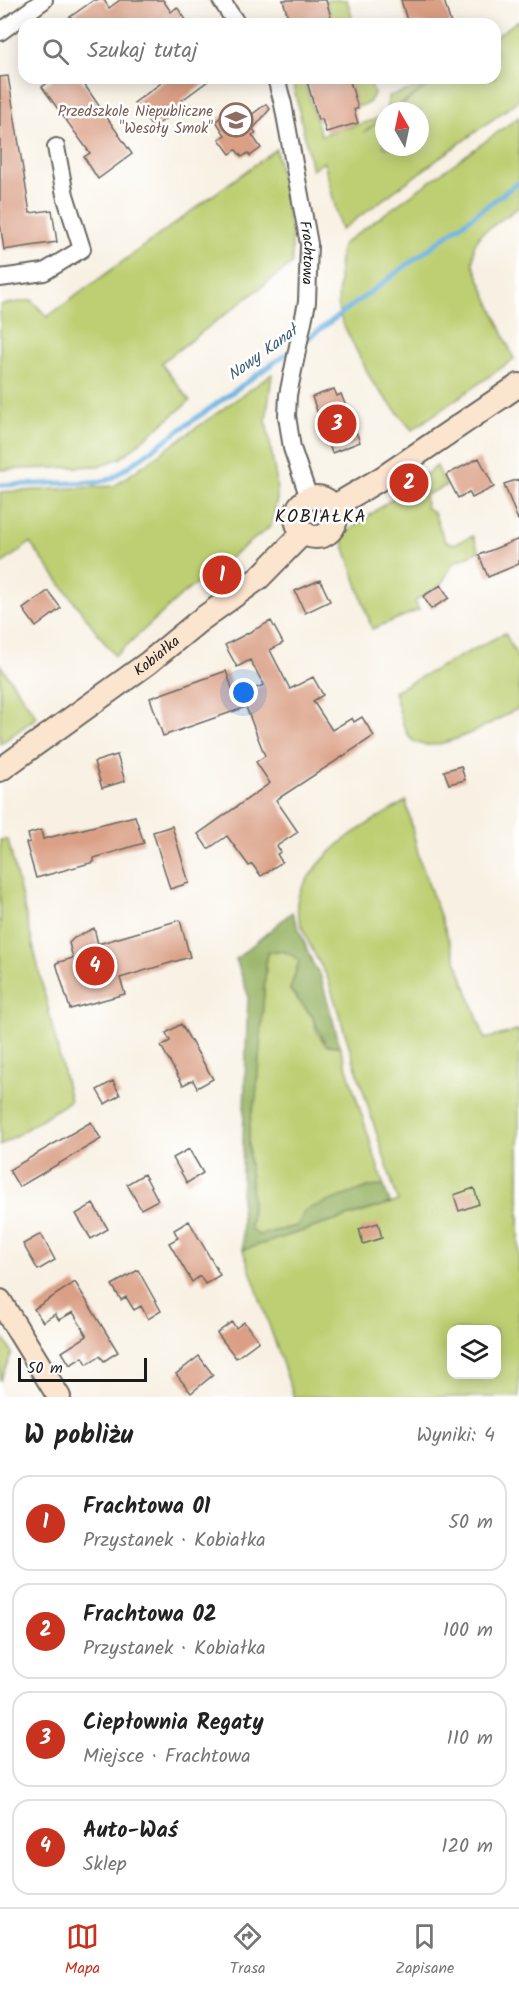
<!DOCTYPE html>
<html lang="pl">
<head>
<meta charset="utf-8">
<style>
  :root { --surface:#fff; --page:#f2f2f2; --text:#222; --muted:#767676; --line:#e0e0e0; --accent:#c8321e }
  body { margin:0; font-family:Kalam,sans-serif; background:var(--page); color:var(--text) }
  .controls { position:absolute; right:18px; bottom:18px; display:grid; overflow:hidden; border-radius:12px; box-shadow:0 3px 15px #0003 }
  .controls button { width:54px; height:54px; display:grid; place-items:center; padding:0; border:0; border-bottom:2px solid var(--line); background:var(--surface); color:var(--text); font:30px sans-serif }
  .compass { position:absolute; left:375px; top:102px; width:54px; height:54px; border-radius:50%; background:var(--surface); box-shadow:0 3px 15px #0003; rotate:351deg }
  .scale { position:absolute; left:18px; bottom:15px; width:129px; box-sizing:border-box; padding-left:6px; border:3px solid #1c1c1c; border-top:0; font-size:16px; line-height:21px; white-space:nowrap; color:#1c1c1c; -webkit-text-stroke:4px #fff; paint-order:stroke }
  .you { position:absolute; left:244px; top:693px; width:21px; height:21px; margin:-15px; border:4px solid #fff; border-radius:50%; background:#1a73e8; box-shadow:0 0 0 9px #1a73e833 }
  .badge { display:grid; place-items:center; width:39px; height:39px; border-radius:50%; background:var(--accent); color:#fff; font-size:20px; font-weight:700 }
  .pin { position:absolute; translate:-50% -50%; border:3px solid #fff; box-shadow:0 2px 6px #0006 }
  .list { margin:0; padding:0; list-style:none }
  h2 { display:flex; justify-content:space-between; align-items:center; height:78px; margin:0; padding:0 24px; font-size:26px }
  h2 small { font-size:20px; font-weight:400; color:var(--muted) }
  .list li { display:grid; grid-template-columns:39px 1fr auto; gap:18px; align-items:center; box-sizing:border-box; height:96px; margin:0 12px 12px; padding:0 12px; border:2px solid var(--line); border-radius:18px }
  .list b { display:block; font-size:22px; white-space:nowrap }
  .list p { margin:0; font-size:20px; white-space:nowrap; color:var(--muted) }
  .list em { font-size:20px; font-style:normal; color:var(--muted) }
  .icon { flex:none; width:33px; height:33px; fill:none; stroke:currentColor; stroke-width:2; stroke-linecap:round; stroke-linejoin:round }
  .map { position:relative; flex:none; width:519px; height:1397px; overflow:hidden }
  .search { position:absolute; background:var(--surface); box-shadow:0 3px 15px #0003; left:18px; right:18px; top:18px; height:66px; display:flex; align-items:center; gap:15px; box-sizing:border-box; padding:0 21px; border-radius:18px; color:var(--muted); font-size:22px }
  .sheet { height:510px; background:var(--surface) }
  nav { display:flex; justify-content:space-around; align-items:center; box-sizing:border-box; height:84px; border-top:2px solid var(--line); background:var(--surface); font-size:16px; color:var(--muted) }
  nav a { display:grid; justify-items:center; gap:3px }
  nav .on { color:var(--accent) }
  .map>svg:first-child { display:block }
  .green { fill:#bdcf72; stroke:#6c7647; stroke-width:1.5; fill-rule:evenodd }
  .forest { fill:#96b264; stroke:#596740; stroke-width:1.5 }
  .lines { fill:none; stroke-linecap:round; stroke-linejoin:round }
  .stream { stroke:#68b0e0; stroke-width:5 }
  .building { fill:#da9f84 }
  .street-casing { stroke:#696762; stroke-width:20 }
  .secondary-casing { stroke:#696762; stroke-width:26 }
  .street { stroke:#fff; stroke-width:16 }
  .secondary { stroke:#fce5cf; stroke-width:22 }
  .labels { text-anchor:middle; stroke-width:5; stroke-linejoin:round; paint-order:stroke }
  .education-label { font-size:15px; fill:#785e54; stroke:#fff; text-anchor:end }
  .street-label { font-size:15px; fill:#1c1c1c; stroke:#fff }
  .water-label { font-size:16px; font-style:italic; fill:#3e5f74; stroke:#fff }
  .quarter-label { font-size:18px; letter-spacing:1.5px; fill:#1c1c1c; stroke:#fff }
</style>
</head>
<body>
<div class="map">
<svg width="519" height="1397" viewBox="0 0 519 1397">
  <rect width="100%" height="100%" fill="#fff"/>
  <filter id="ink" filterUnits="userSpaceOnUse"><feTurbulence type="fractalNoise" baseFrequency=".0167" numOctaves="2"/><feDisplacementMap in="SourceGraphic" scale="12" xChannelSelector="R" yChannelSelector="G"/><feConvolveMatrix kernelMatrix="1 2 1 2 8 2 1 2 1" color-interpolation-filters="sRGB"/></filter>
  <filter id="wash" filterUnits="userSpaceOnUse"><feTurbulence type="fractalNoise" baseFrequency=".008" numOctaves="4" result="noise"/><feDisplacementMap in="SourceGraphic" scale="24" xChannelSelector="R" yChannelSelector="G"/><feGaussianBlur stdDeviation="1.35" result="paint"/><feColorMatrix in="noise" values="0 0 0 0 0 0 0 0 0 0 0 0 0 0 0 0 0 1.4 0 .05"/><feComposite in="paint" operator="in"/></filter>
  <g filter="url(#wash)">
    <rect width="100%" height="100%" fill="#f8f1e3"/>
    <path class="green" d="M326 0H347L354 24H333Z
      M519 20V100L341 230 324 162 312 170 292 78H303L321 135 374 120 384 113V117L363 133 384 118V147H420V111H394L439 78H495V37Z
      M349 78H369L374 94 369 103 357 107Z
      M426 85 392 111H386L389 96Z
      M519 117V207L481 234 474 246 473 264 514 359 412 430 373 383 343 324 338 309 340 253 343 244Z
      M276 149 292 237V264L161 363 190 401 121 458 98 466 0 470V305L32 300 47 317Z
      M272 374 266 421 276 478 277 499 271 526 183 594 115 656 30 543 0 565V492L114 486Z
      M437 466 446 486 425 495 426 507 434 513 445 541 454 544 473 536 479 551 453 563 441 585 415 601 419 610 372 629 342 539 344 534Z
      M505 633 519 660V708C498 719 432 760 411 739 402 729 398 704 394 691Z
      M0 665 37 717 0 744Z
      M406 801 419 858 485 1039 519 1030V1397H294L243 1250 398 1201 327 976C317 960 299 927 297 908 296 895 304 884 311 874 340 836 367 825 406 801ZM452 1330H496V1374H452Z
      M0 840H8L70 1101 0 1146Z
      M279 950 290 953 299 961 290 990 312 1016 318 1034 326 1045 340 1046 384 1186 368 1187 297 1226 258 1235 250 1229C257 1185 240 1141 256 1098L267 953Z
      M0 1333 12 1353 0 1381Z"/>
    <path class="forest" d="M292 912 313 964 320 974 340 1046 326 1045 312 1016 290 990 299 961C288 951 281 949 267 953L256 1098C240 1141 257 1185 250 1229L258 1235 297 1226 305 1210 368 1187 384 1186 390 1203 243 1250 241 1199 248 995 236 959Z"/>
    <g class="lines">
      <path class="stream" d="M303 342 519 182
        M0 485 98 482 111 479 293 349"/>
    </g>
    <g id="blocks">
      <path class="building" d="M94 0H104L109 8 120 0H163L171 12 177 7 189 24H60Z
        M283 0H326L333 24H290Z
        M401 0H444L451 24H408Z
        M8 76 30 213 52 210 57 242 4 250 0 222V77Z
        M54 78H80L132 154 98 179 84 157 90 153 42 87Z
        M168 78H212L181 101 184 105 153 128 134 103Z
        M306 78H349L358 108 354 110 358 123 326 132 322 119 318 120Z
        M266 104 270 109 253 129 256 133 252 135 261 148 250 156 248 153 242 157 236 150 230 154 219 139 225 135 216 121 232 109 242 122Z
        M334 389 337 396 341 394 360 442 332 453 312 397Z
        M479 458 494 487 472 498 469 492 458 498 446 475Z
        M519 479V520H518L504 484Z
        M519 539V564L488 577 479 555Z
        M320 580 330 601 305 613 295 591Z
        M441 585 449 598 431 609 423 596Z
        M48 591 61 608 36 627 23 609Z
        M271 621 283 643 270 650 290 689 313 677 323 695 313 701 332 730 352 718 354 722 362 717 374 736 276 800 298 832 277 846 281 852 277 854 282 862 261 876 252 864 249 866 227 836 208 849 198 834 270 783 256 762 265 756 246 707 163 736 150 698 226 671 235 696 264 685 250 660 237 667 225 645Z
        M117 755 125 781 102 788 94 762Z
        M461 766 465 780 449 784 444 771Z
        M135 816 144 843 94 858V862L36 878 26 843 30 842 28 834 41 830 43 839Z
        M172 826 189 883 170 889 153 832Z
        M180 920 190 957 120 978 125 994 70 1009 56 963 73 958 69 943 74 938 94 928 98 944Z
        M181 1024 213 1079 197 1088 193 1080 183 1085 161 1046 170 1041 166 1033Z
        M113 1081 120 1095 105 1104 97 1090Z
        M91 1122 101 1139 19 1187 9 1170Z
        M189 1149 203 1173 187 1183 173 1158Z
        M144 1174 158 1200 141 1209 127 1184Z
        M474 1188 479 1204 459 1211 454 1195Z
        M93 1204 108 1229 91 1239 76 1214Z
        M189 1221 220 1275 205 1284 200 1276 192 1282 169 1243 178 1238 174 1230Z
        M378 1223 382 1238 363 1244 359 1229Z
        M41 1234 55 1260 38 1270 23 1244Z
        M138 1270 161 1311 148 1319 141 1306 134 1310 126 1297 121 1300 112 1285Z
        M75 1282 118 1352 104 1361 100 1356 87 1364 83 1357 70 1365 62 1352 87 1336 73 1312 59 1320 55 1314 43 1322 34 1309Z
        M232 1322 236 1328 244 1322 259 1341 236 1358 217 1333Z
        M199 1356 213 1375 191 1393 176 1374Z"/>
    </g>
  </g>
  <g filter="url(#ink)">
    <use href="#blocks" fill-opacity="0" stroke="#696762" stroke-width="1.5"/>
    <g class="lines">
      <g class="street-casing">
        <g id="street">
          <path d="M221 0 237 24"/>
          <path d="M0 32 44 0"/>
          <path id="s1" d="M276 78 283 104 309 244 307 302 288 395 287 416 292 448 309 498"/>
          <path d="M0 278 44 272 82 249 65 195 56 147"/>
        </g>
      </g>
      <g class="secondary-casing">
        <g id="secondary">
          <circle cx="316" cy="517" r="20"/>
          <path d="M333 507 382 478 519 385"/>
          <path id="s2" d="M0 770 148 663 199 621 259 578 304 532"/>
          <path d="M0 1301 59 1397"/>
        </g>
      </g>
      <use href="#street" class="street"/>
      <use href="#secondary" class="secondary"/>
    </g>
  </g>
  <defs>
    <g id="school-ring" transform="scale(1.725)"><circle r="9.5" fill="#fff" stroke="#8d6e63" stroke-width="1.5"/><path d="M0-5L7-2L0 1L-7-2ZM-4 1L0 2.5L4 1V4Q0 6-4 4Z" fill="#8d6e63"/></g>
  </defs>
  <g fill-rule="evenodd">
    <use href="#school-ring" x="236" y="120"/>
  </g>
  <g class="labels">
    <g class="education-label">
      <text x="213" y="116">Przedszkole Niepubliczne<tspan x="213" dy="17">"Wesoły Smok"</tspan></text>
    </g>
    <g class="street-label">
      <text dy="5" stroke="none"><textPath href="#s1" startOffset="178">Frachtowa</textPath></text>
      <text dy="5" stroke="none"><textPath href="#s2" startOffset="194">Kobiałka</textPath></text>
    </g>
    <g class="water-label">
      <text transform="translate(262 352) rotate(-36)" y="6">Nowy Kanał</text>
    </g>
    <g class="quarter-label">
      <text x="321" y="522">KOBIAŁKA</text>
    </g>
  </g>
</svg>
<div class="controls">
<button><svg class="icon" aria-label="layers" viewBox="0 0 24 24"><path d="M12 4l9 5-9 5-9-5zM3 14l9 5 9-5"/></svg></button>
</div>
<svg class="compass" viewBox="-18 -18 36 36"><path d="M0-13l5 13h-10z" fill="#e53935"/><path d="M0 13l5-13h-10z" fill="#767676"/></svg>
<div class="scale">50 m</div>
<div class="you"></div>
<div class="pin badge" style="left:222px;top:575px">1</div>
<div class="pin badge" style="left:409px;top:483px">2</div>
<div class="pin badge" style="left:337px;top:424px">3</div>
<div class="pin badge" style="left:95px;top:966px">4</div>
<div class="search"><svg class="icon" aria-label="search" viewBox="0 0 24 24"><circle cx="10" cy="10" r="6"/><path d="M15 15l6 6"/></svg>Szukaj tutaj</div>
</div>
<section class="sheet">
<h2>W pobliżu<small>Wyniki: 4</small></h2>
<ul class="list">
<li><span class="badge">1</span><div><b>Frachtowa 01</b><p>Przystanek · Kobiałka</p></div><em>50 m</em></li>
<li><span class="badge">2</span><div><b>Frachtowa 02</b><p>Przystanek · Kobiałka</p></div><em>100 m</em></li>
<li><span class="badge">3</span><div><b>Ciepłownia Regaty</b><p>Miejsce · Frachtowa</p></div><em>110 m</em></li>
<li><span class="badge">4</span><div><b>Auto-Waś</b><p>Sklep</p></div><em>120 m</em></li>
</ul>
</section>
<nav>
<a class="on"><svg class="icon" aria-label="map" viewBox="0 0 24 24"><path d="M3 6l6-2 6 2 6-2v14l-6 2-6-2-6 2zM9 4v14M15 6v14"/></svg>Mapa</a>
<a><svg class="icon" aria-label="directions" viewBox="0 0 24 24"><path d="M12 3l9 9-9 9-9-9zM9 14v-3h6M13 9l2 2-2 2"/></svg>Trasa</a>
<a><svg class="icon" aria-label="saved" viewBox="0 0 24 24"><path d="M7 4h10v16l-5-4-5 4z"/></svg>Zapisane</a>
</nav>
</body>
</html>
